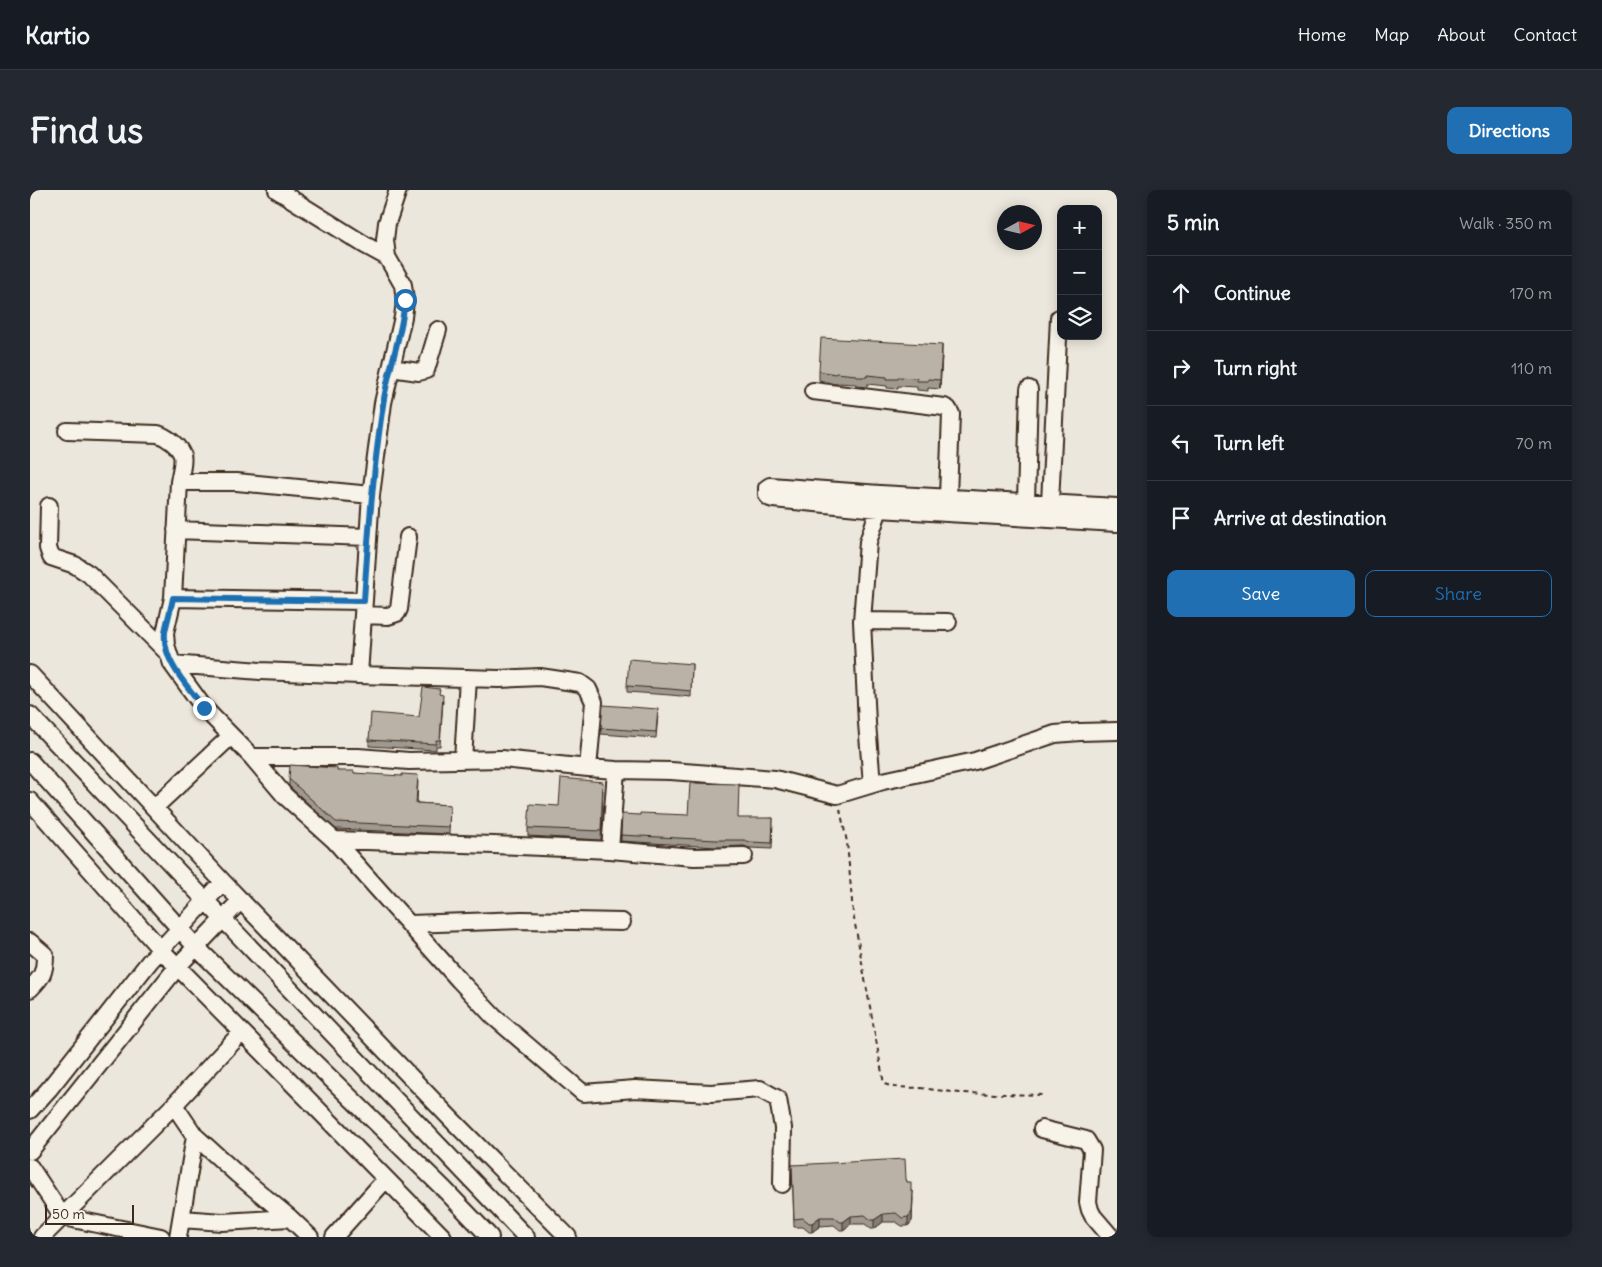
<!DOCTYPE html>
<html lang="en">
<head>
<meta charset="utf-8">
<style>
  :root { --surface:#171b24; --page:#242831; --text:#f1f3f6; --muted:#9ea1a6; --line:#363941; --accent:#1f6fb2 }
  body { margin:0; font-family:Delius,sans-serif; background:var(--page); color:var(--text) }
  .controls { position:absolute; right:15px; top:15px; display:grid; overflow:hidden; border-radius:10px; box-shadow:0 2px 12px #0003 }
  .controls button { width:45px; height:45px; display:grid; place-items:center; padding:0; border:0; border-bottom:1px solid var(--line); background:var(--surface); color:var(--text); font:25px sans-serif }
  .compass { position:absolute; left:967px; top:15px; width:45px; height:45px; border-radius:50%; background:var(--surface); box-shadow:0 2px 12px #0003; rotate:82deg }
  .scale { position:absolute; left:15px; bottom:12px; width:89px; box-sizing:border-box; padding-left:5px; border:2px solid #3b2a1e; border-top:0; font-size:14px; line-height:18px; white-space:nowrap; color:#3b2a1e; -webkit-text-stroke:4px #f7f3e8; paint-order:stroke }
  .stop { position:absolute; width:15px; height:15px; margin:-11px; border:4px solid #1f6fb2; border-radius:50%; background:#fff }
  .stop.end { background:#1f6fb2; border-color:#fff; box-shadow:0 1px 5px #0008 }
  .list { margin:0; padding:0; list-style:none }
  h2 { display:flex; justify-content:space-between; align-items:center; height:65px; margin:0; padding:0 20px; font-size:21px }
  h2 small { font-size:16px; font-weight:400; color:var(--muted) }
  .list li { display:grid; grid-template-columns:32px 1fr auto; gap:15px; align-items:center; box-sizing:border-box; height:75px; padding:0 20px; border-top:1px solid var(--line) }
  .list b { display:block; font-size:19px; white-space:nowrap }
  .list em { font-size:16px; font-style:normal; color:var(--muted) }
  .actions { display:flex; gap:10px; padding:15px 20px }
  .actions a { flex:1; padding:11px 0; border:1px solid var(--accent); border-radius:10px; text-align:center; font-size:18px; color:var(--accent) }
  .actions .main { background:var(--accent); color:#fff }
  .icon { flex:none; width:28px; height:28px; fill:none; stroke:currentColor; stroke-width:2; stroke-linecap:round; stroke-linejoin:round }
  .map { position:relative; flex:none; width:1087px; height:1047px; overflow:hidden; border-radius:10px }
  header { display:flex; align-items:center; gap:30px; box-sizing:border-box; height:70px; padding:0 25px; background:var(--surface); border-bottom:1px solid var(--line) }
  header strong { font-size:24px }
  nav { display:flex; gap:28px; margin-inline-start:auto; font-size:18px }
  .intro { display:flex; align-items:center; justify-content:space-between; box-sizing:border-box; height:120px; padding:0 30px }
  h1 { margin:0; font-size:35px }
  .button { padding:12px 22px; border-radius:10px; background:var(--accent); color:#fff; font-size:18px; font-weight:700 }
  main { display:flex; gap:30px; padding:0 30px }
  aside { flex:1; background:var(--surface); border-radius:10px; box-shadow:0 2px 12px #0003 }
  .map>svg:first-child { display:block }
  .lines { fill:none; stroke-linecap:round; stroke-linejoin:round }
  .minor-casing { stroke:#3b2a1e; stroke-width:20 }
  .path { stroke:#3b2a1e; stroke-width:2; stroke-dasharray:5 4; stroke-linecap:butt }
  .minor { stroke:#f7f3e8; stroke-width:16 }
  .wall { fill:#a09990; stroke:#3b2a1e }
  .shaded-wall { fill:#827d75; stroke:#3b2a1e }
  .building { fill:#bab2a7; stroke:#3b2a1e }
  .route { stroke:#1f6fb2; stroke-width:6 }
</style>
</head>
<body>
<header>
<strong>Kartio</strong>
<nav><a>Home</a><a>Map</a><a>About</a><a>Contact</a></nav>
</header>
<div class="intro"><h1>Find us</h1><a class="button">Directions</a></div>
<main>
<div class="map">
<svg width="1087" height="1047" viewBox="0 0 1087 1047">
  <rect width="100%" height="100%" fill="#ece7dc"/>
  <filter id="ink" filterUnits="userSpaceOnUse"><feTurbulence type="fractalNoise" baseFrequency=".02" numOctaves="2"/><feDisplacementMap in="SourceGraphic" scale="10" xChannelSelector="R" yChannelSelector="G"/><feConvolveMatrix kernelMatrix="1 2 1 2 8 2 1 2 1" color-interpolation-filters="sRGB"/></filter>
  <g filter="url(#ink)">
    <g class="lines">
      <g class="minor-casing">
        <path id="minor" d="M247 0 335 55 357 67
          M361 178 389 182 396 180 408 140
          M783 201 914 217 918 219 921 224 918 307
          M37 241 128 244C134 246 137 248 142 252 158 265 152 273 149 292
          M996 312 999 199
          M1020 313 1029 128
          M19 316 18 358 21 367 45 375 59 384 138 463
          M1087 317 850 304 740 296 737 298V305L740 308 743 309 849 319 1087 333
          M146 340 338 347
          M143 408 334 411
          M333 425 358 426 367 423 369 419 378 347
          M832 431 918 432
          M142 474 136 455 135 443 143 408 149 292H207L341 305
          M0 484 193 692 421 929 538 1047
          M329 485 341 305 353 213 373 127 375 111 373 95 357 67 355 50 357 33 368 0
          M0 525 193 729 496 1047
          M222 567H328L379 571 472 569 558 578
          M433 570 438 488
          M0 571 166 757 414 999 460 1047
          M586 580 641 581 745 589 807 605 853 591 945 571 1025 544 1050 542 1087 541
          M842 594 837 533 832 431 838 352 849 319 850 309
          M0 611 131 760 212 842
          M125 617 201 546
          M304 650 464 655 580 660 586 580 558 578 564 512 558 499 550 493 510 487 469 489 329 485 230 481 142 474 174 518 222 567 255 606 304 650 429 790 464 827 553 903 605 899 681 903 730 899 748 909 753 938 752 994
          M580 660 664 667 714 666
          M380 734 492 730 592 732
          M0 752 15 765C15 783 12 787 0 799
          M0 920 19 899 120 771 193 692
          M1012 939 1056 950 1062 960 1058 1012 1060 1020 1063 1026 1081 1047
          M165 946 144 915 212 842 413 1047
          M0 961 148 776 211 710
          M0 977 33 1027 131 1047
          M152 1029 192 1032 260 1028
          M12 1047 144 915
          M148 1047 165 946 207 984 260 1028 280 1047
          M304 1047 356 989"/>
      </g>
      <path class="path" d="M810 619 817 652 823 723 854 894 864 897 890 898 930 903 1013 905"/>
      <use href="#minor" class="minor"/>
    </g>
    <path class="wall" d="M912 164 910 199 898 198V201L887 200V197L868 196V199L857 198V196L837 194V197L826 196V194L806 193 805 194 789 190V181Z
      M662 474 661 507 640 505 597 502V496Z
      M410 504 413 511 410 556H406V560L339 556V550L389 527Z
      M628 525 626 548 571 544V538Z
      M307 581 388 591 387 613 420 615 419 644 306 639 259 596V589Z
      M573 600 571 650 498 646V638L529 616Z
      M743 628 742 659 720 658 714 656 686 657 591 651V645Z
      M762 975 876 989 881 1001 883 1009 882 1031 878 1036H872L866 1032H853L844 1039H841L835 1034H821L813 1040H810L804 1035 790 1036 782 1042H779L773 1037H764Z"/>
    <path class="shaded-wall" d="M912 155V164L910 199V190Z
      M883 1001 882 1031 878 1036V1027Z
      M853 1024V1032L844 1039V1030Z
      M821 1026V1034L813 1040V1032Z
      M790 1027V1036L782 1042V1033Z"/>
    <path class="building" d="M791 148 912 155 910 190 898 189V191H887V188L868 187V189H857V187L837 185V187H826V185L806 183 805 184 789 181Z
      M599 469 662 474 661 501 640 499 597 496Z
      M393 497 410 499 409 504 413 505 410 550H406V554L339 550 341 523 389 527Z
      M573 515 628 519 626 542 571 538Z
      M260 575 307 578V581H324V583L372 586V584L388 585 386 613 420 615 419 637 306 632 259 589Z
      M531 588 573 592 571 641 498 638 500 614 529 616Z
      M660 593 709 594 708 628H743L742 653 720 652 714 650H686L591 645 592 624 610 625V623L658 625Z
      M875 969 876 989 877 992H881V1001H883L882 1022 878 1027 872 1028 866 1023 853 1024 844 1030H841L835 1025 821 1026 813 1032H810L804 1027H790L782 1033H779L773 1028 764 1029 762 975Z"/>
  </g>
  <g class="lines" filter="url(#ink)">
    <path class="route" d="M174 518C158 496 132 472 135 442 137 431 141 419 143 408L334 411C338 345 343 280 353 215 358 179 372 146 375 110"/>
  </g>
</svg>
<div class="controls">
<button>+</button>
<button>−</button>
<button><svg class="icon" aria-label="layers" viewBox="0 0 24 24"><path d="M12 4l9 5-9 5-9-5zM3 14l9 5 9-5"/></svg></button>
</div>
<svg class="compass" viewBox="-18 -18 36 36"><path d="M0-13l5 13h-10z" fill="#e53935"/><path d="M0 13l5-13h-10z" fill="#9ea1a6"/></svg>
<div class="scale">50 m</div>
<div class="stop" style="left:375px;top:110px"></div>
<div class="stop end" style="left:174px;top:518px"></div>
</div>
<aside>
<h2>5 min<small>Walk · 350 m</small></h2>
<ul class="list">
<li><svg class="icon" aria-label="ahead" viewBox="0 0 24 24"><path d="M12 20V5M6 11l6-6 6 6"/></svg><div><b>Continue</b></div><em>170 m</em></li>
<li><svg class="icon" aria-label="right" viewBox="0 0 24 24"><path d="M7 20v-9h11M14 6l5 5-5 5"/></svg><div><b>Turn right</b></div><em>110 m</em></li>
<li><svg class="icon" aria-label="left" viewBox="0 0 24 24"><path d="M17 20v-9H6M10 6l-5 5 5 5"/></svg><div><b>Turn left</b></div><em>70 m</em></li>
<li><svg class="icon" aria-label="arrive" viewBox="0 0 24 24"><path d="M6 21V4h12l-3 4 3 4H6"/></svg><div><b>Arrive at destination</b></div></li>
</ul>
<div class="actions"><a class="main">Save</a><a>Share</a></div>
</aside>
</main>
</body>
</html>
